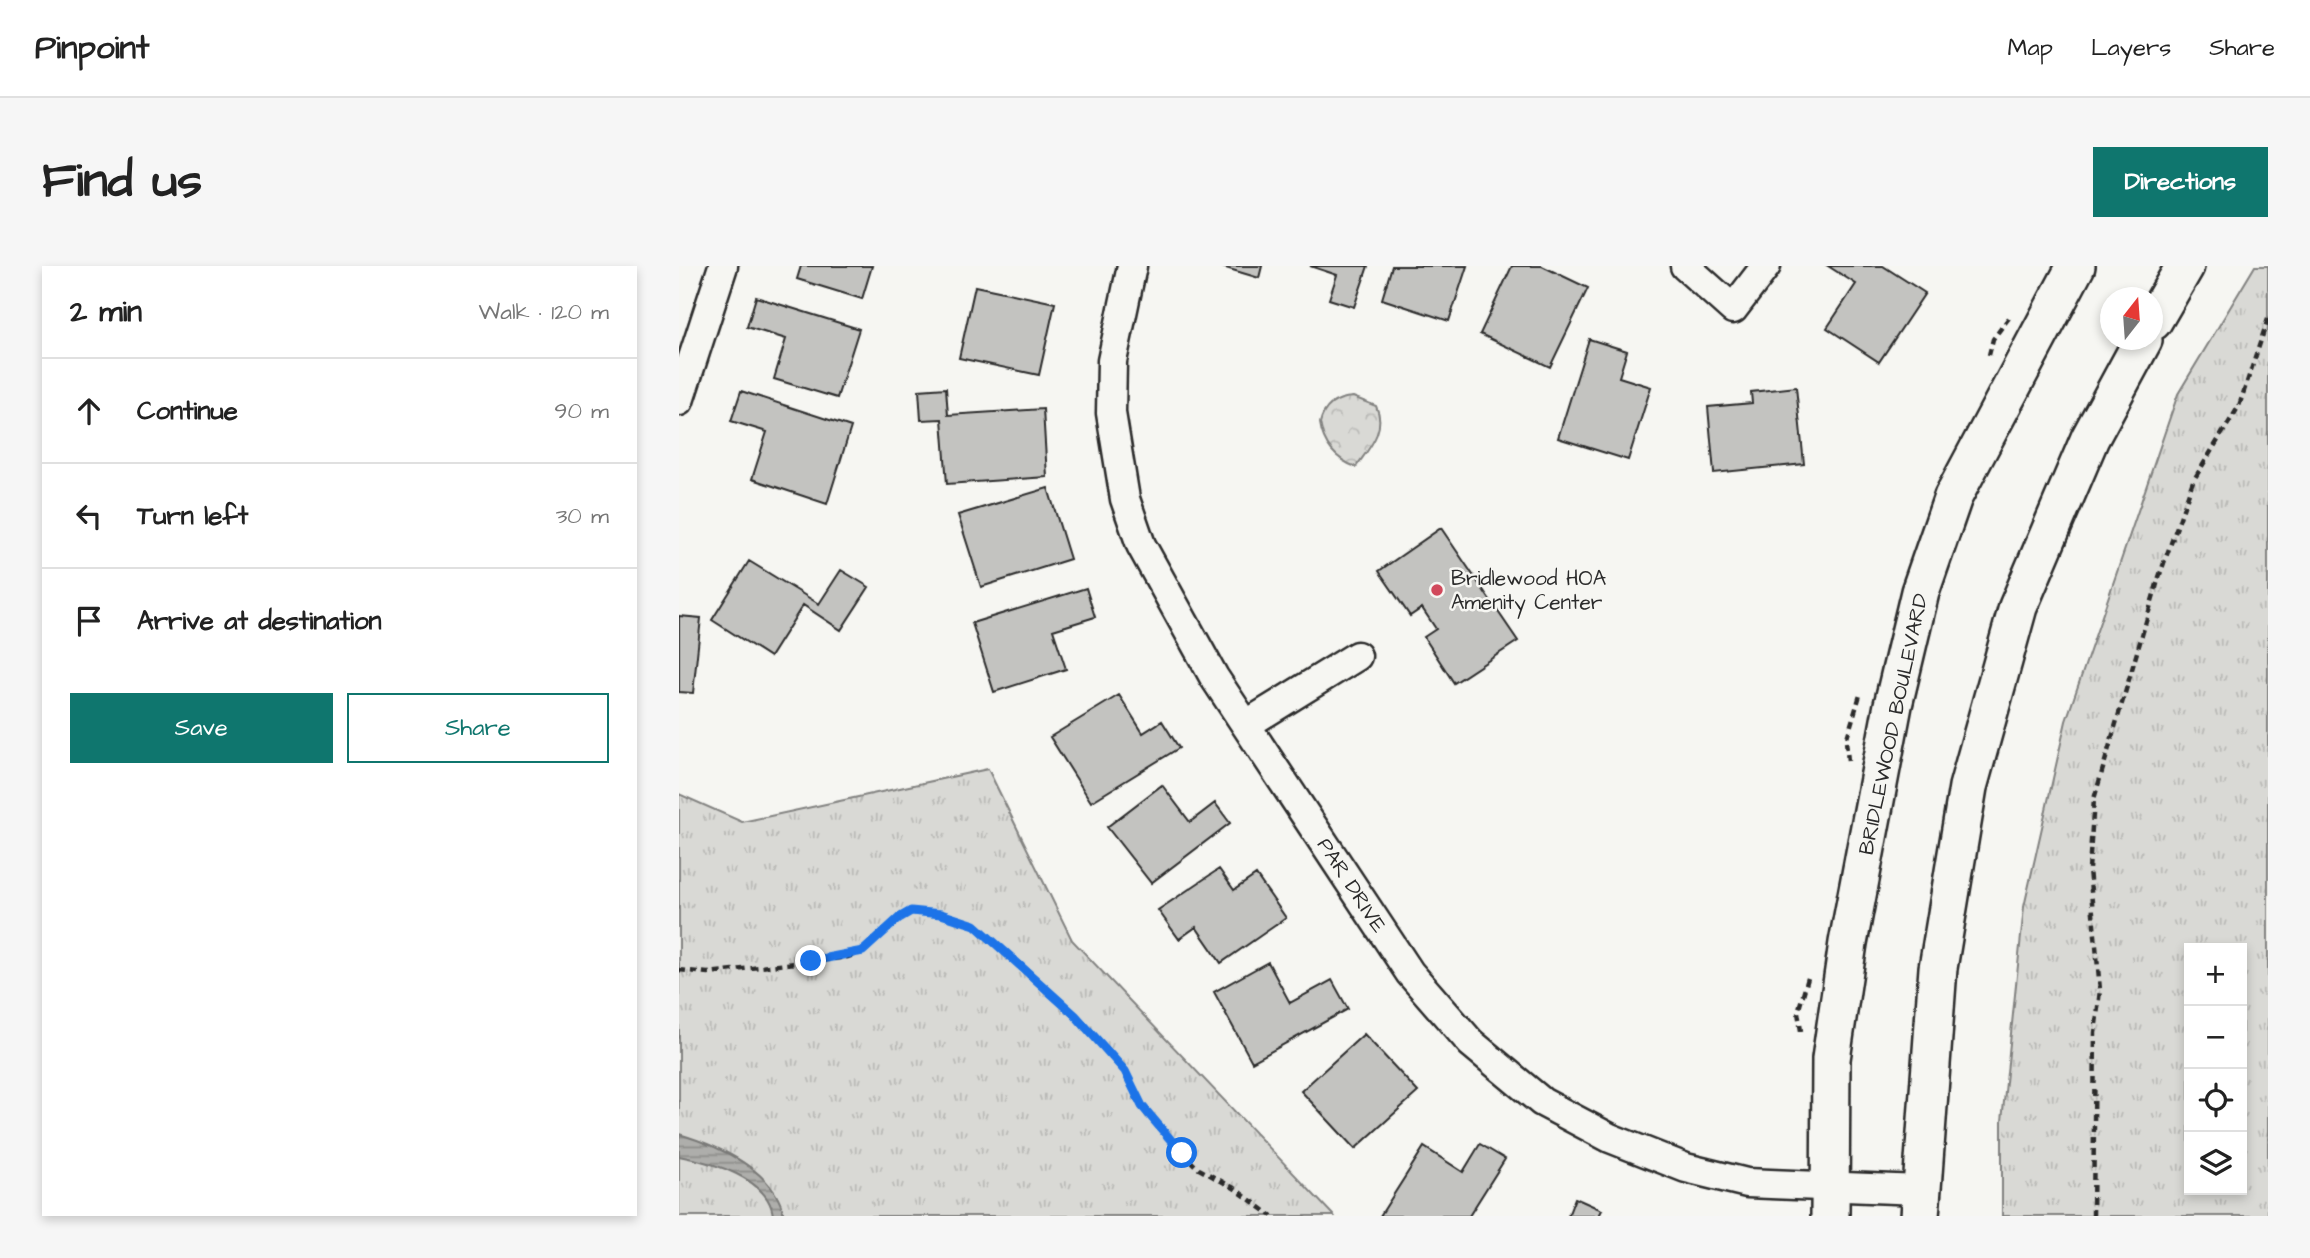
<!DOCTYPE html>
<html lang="en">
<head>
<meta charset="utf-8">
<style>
  :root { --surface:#fff; --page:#f6f6f6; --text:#222; --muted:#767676; --line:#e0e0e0; --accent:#0f766e }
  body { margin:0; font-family:"Architects Daughter",sans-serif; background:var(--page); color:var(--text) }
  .controls { position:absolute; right:21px; bottom:21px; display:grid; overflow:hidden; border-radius:0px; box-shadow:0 4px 10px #0003 }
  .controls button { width:63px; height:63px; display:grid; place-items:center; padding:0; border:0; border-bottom:2px solid var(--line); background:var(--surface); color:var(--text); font:35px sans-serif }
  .compass { position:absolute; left:1421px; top:21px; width:63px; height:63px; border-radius:50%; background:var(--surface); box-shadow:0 4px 10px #0003; rotate:17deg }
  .stop { position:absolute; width:21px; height:21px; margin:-16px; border:5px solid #1a73e8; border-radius:50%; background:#fff }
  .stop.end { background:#1a73e8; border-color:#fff; box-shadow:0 2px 7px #0008 }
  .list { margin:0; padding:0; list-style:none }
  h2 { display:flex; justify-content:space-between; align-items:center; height:91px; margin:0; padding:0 28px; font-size:30px }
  h2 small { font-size:23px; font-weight:400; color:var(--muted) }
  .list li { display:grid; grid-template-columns:46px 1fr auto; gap:21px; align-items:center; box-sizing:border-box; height:105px; padding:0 28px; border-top:2px solid var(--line) }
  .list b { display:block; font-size:26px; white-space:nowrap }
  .list em { font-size:23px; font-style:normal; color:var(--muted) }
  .actions { display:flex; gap:14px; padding:21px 28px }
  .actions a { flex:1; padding:16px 0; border:2px solid var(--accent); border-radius:0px; text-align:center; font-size:24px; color:var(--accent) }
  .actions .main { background:var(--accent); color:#fff }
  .icon { flex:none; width:38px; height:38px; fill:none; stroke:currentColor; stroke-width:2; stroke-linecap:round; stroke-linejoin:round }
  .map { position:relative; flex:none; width:1589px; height:950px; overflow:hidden; border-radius:0px }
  header { display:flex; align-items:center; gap:42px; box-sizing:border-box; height:98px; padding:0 35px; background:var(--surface); border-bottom:2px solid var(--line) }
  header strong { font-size:33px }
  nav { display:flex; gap:38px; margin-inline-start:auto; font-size:24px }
  .intro { display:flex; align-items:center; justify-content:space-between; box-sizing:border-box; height:168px; padding:0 42px }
  h1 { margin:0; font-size:49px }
  .button { padding:18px 32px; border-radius:0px; background:var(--accent); color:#fff; font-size:24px; font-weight:700 }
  main { display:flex; gap:42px; padding:0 42px }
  aside { flex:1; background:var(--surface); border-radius:0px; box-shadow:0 4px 10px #0003 }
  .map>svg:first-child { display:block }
  .grass { fill:url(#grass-tufts); stroke:#828280; stroke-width:2; fill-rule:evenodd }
  .park { fill:url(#park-crowns); stroke:#828280; stroke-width:2 }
  .water { fill:url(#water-rules); stroke:#7a7a78; stroke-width:2 }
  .building { fill:#c3c3c0; stroke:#2b2b2b; stroke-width:2 }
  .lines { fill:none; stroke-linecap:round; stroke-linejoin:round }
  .minor-casing { stroke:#2b2b2b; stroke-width:33 }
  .major-casing { stroke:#2b2b2b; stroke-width:42 }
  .path { stroke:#2b2b2b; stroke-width:4.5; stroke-dasharray:7 5; stroke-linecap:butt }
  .minor { stroke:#f6f6f2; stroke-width:28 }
  .major { stroke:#f6f6f2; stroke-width:37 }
  .route { stroke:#1a73e8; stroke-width:9 }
  .poi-dot { fill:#d1495b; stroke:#f6f6f2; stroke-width:2.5 }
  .labels { text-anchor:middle; stroke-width:5; stroke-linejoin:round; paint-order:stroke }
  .poi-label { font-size:21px; fill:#2b2b2b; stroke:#f6f6f2; text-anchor:start }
  .street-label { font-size:21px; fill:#2b2b2b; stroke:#f6f6f2 }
</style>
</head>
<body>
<header>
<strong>Pinpoint</strong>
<nav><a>Map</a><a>Layers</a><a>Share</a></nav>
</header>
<div class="intro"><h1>Find us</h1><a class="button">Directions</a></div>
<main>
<aside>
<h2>2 min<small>Walk · 120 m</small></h2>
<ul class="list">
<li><svg class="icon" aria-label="ahead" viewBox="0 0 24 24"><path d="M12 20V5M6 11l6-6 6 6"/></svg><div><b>Continue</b></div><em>90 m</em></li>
<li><svg class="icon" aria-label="left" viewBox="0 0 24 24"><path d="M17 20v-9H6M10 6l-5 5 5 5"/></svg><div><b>Turn left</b></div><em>30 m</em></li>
<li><svg class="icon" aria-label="arrive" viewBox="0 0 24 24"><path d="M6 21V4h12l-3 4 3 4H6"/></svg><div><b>Arrive at destination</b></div></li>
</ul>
<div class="actions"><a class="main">Save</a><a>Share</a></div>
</aside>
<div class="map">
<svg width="1589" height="950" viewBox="0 0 1589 950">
  <defs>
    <pattern id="grass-tufts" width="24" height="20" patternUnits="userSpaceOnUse" patternTransform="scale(1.75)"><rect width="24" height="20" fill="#d9d9d5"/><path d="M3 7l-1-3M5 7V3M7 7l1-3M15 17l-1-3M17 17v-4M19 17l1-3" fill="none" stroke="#babab7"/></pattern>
    <pattern id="park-crowns" width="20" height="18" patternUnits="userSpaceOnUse" patternTransform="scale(1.75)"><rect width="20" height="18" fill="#d9d9d5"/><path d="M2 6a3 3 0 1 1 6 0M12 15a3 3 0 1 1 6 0" fill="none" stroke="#babab7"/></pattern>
    <pattern id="water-rules" width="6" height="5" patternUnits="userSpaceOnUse" patternTransform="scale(1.75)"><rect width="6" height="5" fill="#aeaeab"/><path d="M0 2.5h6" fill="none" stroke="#8e8e8b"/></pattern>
  </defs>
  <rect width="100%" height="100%" fill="#f6f6f2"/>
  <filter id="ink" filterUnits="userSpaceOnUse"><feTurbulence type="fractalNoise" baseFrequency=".0143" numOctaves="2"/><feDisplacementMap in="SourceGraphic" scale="14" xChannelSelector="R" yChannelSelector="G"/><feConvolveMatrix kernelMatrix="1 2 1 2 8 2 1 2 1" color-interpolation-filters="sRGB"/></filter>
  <g filter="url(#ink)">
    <path class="grass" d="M1576 0H1589V950H1323V855L1345 641 1387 455 1499 128ZM1563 682V924H1510V682Z
      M309 503 393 674 655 950H0V528L63 556Z"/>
    <path class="park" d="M674 131 697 140C708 164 690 182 677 201 657 194 644 178 641 157 645 140 657 132 674 131Z"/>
    <path class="water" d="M0 868C40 880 97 905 105 950H94C91 912 31 896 0 890Z"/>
    <path class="building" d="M122 0H193L183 33 118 13Z
      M540 0H583L580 12Z
      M631 0H689L675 41 650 33 658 9Z
      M713 0H788L770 55 703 33Z
      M833 0H863L909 22 871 101 801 68Z
      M1149 0H1204L1246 27 1200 96 1148 62 1177 18Z
      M296 20 376 37 360 109 280 92Z
      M77 31 180 63 158 132 95 113 107 73 68 61Z
      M910 73 948 85 940 111 972 121 949 194 879 172Z
      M1117 121 1125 198 1035 207 1029 141 1073 137 1072 126Z
      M267 122 269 149 364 143 368 211 268 218 263 153 242 154 240 124Z
      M62 125 172 161 148 238 73 213 88 166 52 155Z
      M369 222 391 293 302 321 279 249Z
      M762 262 839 375 775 417 745 371 757 363 743 342 731 350 700 305Z
      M70 295 140 338 162 304 190 321 162 364 124 339 91 391 33 354Z
      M407 322 416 351 374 364 387 403 315 426 293 357Z
      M0 350 22 352 14 427 0 426Z
      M440 429 464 467 483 455 500 482 412 536 371 471Z
      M483 519 511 556 536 537 551 557 472 617 428 561Z
      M540 603 555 624 577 609 607 652 542 697 517 661 500 673 479 644Z
      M589 696 611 737 653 714 669 743 573 796 535 726Z
      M685 768 739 826 676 883 622 825Z
      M801 878 826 893 790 950H701L745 881 784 906Z
      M896 932 923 944 920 950H889Z"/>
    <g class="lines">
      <g class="minor-casing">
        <path id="minor" d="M453 0 433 95 432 147 446 233 462 279 535 411 731 707 792 777 863 836 931 872 1007 902 1068 917 1241 924
          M1006 0 1054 43 1087 0
          M0 135 44 0
          M568 458 678 390"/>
      </g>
      <g class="major-casing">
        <path id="major" d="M1474 55 1506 0
          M1151 950 1152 793 1169 677 1214 439 1241 326 1274 231 1397 0
          M1241 950 1259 702 1289 521 1339 341 1411 172 1464 74"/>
      </g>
      <path class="path" d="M1310 89 1314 73 1332 49
        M1169 495 1167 475 1181 429
        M0 704 29 707 169 691 184 685 220 652 231 645 262 647 296 659 396 749 446 805 463 840 503 887 520 903 555 922 593 950
        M1122 765 1119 746 1129 712
        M1414 950 1416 767 1421 724 1410 603 1415 533 1480 311 1514 215 1560 140 1589 53"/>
      <use href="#minor" class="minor"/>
      <use href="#major" class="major"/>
    </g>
  </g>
  <g class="lines" filter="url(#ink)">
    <path class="route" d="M132 695 184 685 220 652 232 645 262 648 296 659 396 749 446 805 463 840 503 887"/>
  </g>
  <circle class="poi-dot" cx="758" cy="324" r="7"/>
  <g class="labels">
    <g class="poi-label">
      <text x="772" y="319">Bridlewood HOA<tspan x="772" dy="24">Amenity Center</tspan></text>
    </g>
    <g class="street-label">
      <text transform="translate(1214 458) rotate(-78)" y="7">BRIDLEWOOD BOULEVARD</text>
      <text transform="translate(673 619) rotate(57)" y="7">PAR DRIVE</text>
    </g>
  </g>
</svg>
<div class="controls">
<button>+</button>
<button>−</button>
<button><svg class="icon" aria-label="locate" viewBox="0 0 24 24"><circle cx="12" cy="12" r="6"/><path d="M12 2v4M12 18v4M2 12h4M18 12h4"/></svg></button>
<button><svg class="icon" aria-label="layers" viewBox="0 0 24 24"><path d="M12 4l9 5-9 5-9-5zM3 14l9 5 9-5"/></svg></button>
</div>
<svg class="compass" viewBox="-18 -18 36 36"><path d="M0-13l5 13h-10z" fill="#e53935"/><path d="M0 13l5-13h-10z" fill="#767676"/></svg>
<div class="stop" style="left:503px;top:887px"></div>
<div class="stop end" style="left:132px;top:695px"></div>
</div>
</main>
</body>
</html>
